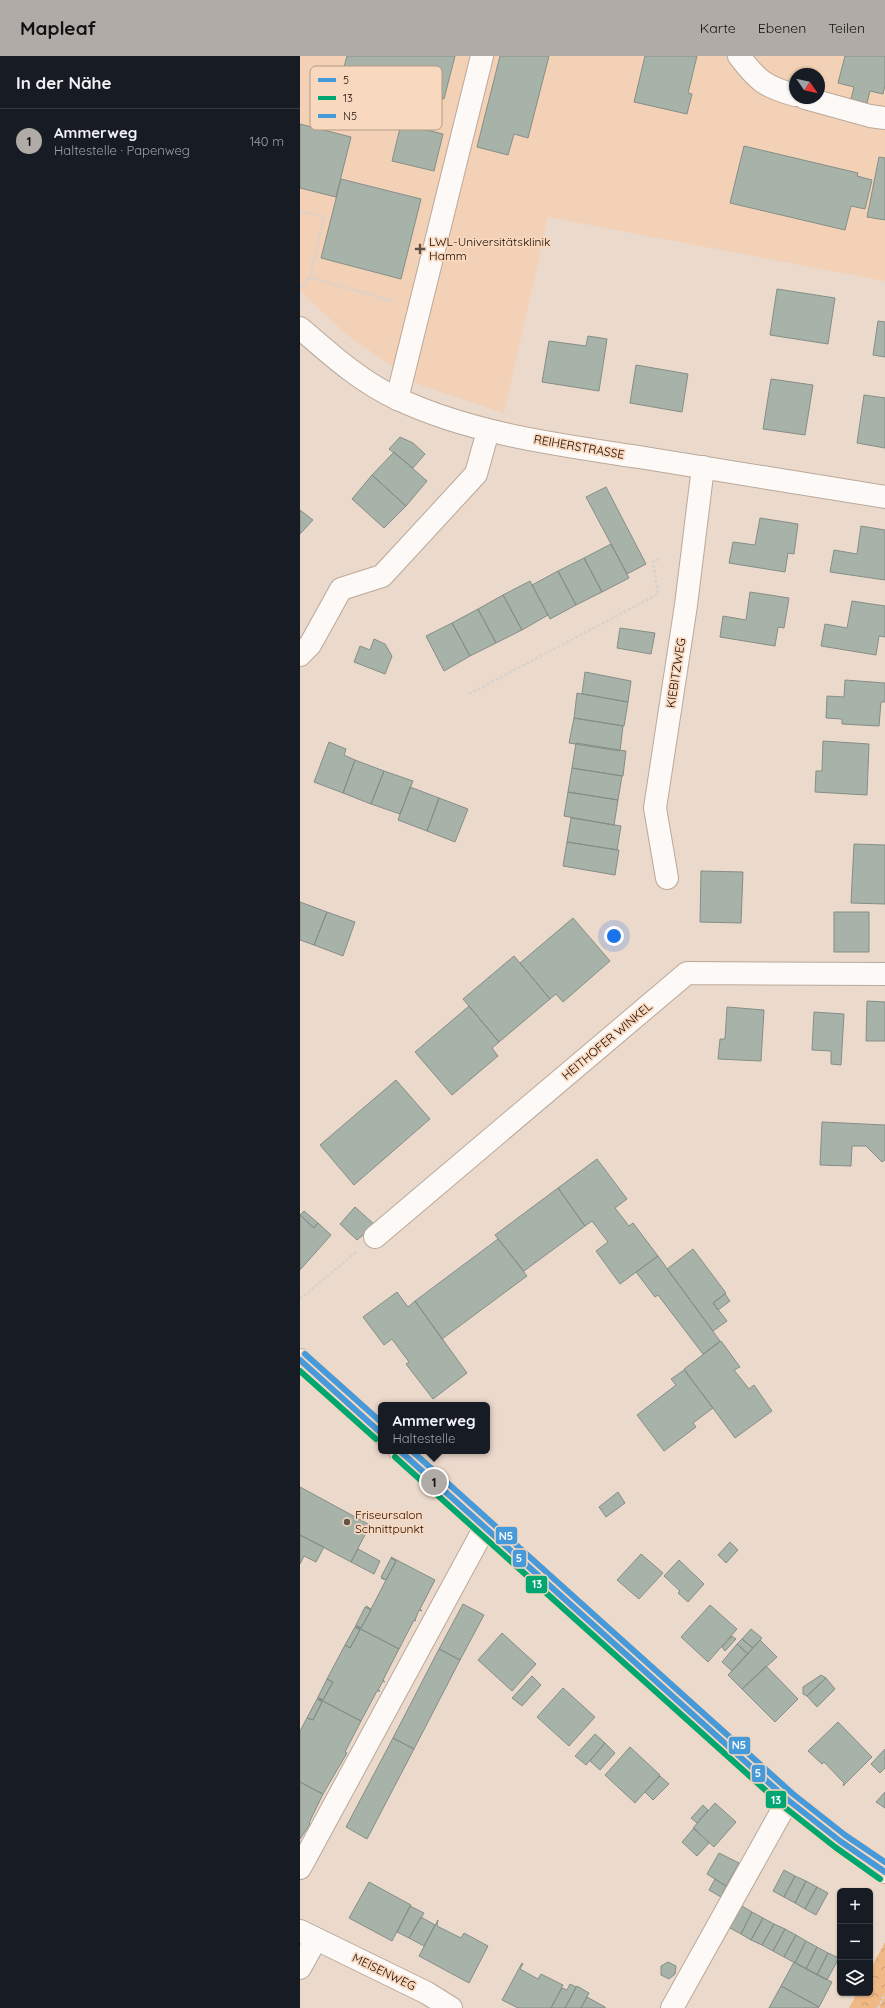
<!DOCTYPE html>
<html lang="de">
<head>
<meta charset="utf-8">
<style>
  :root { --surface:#171b24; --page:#20242c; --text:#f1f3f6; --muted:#9ea1a6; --line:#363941; --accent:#b1aba7 }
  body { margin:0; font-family:Quicksand,sans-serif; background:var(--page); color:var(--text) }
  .controls { position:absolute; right:12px; bottom:12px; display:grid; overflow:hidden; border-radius:6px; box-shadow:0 1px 3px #0004 }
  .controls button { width:36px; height:36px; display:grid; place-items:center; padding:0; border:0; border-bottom:1px solid var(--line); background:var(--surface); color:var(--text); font:20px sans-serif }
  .compass { position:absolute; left:489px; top:12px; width:36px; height:36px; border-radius:50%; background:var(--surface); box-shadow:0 1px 3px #0004; rotate:124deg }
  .you { position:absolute; left:314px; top:880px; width:14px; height:14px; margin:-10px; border:3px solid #fff; border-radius:50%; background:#1a73e8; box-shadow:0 0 0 6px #1a73e833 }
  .badge { display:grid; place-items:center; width:26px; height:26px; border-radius:50%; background:var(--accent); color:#111; font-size:13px; font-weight:700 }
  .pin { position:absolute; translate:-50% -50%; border:2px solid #fff; box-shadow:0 1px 4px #0006 }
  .popup { position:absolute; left:78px; top:1346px; width:112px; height:52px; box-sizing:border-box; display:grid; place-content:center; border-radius:6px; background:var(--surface); filter:drop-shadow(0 1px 3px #0005); font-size:13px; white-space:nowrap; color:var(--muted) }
  .popup b { font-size:15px; color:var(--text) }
  .popup::after { content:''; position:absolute; left:50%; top:100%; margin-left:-8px; border:8px solid transparent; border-top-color:var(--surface) }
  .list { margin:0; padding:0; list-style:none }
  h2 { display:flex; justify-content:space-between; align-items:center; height:52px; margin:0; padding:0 16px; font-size:17px }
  h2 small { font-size:13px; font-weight:400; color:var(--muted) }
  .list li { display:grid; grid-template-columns:26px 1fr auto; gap:12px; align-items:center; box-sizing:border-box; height:64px; padding:0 16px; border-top:1px solid var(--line) }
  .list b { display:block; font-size:15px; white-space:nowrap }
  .list p { margin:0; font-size:13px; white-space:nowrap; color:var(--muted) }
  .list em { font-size:13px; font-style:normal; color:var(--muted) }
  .icon { flex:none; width:22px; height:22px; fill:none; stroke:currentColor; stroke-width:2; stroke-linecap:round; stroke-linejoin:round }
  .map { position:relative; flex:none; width:585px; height:1952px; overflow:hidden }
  header { display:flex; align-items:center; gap:24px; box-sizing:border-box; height:56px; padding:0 20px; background:var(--accent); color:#111 }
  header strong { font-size:19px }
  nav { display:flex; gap:22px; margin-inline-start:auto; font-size:14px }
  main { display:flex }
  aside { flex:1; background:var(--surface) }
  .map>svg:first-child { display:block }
  .built { fill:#f3d1b6; fill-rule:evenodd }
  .park { fill:url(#park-crowns) }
  .building { fill:#a7b2a9; stroke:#858e86 }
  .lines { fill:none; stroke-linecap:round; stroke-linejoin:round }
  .minor-casing { stroke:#baa99a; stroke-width:24 }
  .path { stroke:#d7d2ce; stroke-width:2.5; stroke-dasharray:3 2; stroke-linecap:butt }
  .minor { stroke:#fcf9f7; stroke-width:22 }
  .bus-1-casing { stroke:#f8d8be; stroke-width:9 }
  .bus-2-casing { stroke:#f8d8be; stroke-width:9 }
  .bus-3-casing { stroke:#f8d8be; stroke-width:9 }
  .bus-1 { stroke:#479ada; stroke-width:6 }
  .bus-2 { stroke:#00a770; stroke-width:6 }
  .bus-3 { stroke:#479ada; stroke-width:6 }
  .poi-dot { fill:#635247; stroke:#f8d8be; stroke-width:1.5 }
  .labels { text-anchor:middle; stroke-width:3.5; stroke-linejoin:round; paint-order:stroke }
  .poi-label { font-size:12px; fill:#1a0900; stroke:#f8d8be; text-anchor:start }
  .street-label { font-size:12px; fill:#1a0900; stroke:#f8d8be }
  .key { fill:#f8d8be; stroke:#b59a85; stroke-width:1 }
  .key-label { font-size:11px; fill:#1a0900 }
  .line-badge { stroke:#f8d8be; stroke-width:1.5 }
  .badge-label { font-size:11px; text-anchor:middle; font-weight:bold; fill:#fff }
</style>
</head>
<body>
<header>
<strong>Mapleaf</strong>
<nav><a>Karte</a><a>Ebenen</a><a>Teilen</a></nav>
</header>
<main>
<aside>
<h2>In der Nähe<small></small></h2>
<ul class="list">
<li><span class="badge">1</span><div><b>Ammerweg</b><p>Haltestelle · Papenweg</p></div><em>140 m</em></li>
</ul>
</aside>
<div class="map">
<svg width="585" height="1952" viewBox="0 0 585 1952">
  <defs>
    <pattern id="park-crowns" width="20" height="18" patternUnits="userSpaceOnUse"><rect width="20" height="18" fill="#f0b885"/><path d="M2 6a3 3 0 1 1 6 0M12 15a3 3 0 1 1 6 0" fill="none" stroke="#cd9d71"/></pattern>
  </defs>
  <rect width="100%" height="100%" fill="#ebd9cb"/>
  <path class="built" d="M0 0H585V225L248 161 204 357 120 329 47 279 0 235ZM495 18H519V42H495Z"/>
  <path class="park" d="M585 1886V1952H549L557 1937H570V1914Z"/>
  <path class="building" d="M47 0H155L144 43 42 18Z
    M200 0H249L228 82 214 78 208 99 177 91Z
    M345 0H397L388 37 392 38 387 58 334 46Z
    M545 0H585V29L583 38 570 35 567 47 551 43 554 31 538 27Z
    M0 68 51 81 36 141 0 132Z
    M101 68 143 78 134 115 92 105Z
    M444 90 558 117 557 120 572 124 565 153 551 150 545 174 430 147Z
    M579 101 585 102V164L567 161Z
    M41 123 121 143 101 223 21 202Z
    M477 233 535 242 528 288 470 279Z
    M578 265 585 266V301L573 299Z
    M288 280 307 283 299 335 242 326 249 285 286 290Z
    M336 309 388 318 382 356 330 347Z
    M471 323 513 329 505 379 463 373Z
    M564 339 585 342V392L557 387Z
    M100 381 113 387 125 398 113 412 89 393Z
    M94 396 127 425 106 450 72 419Z
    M72 419 106 450 84 472 52 443Z
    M306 431 346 508 327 518 286 441Z
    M0 454 13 464 0 478Z
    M460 462 498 468 494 498 488 497 485 516 429 507 433 486 455 489Z
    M561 470 585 474V524L530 516 534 494 557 498Z
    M311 488 329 522 302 536 284 502Z
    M284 502 302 536 276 549 258 515Z
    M258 515 276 549 250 563 232 529Z
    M230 525 248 559 222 574 203 539Z
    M450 536 489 542 484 572 478 571 475 590 420 581 423 560 446 564Z
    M203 539 222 574 196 587 178 553Z
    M552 545 585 550V581L579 580 576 599 521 590 525 568 547 572Z
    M178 553 196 587 170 600 152 567Z
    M152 567 170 600 144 615 126 580Z
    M320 572 355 577 351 598 317 592Z
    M74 583 85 588 92 600 85 618 54 606 60 590 70 594Z
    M285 616 331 625 328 646 282 638Z
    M545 624 585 627V646H581L579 670 542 668V663L526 662 527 640 544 641Z
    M277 637 328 646 324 670 274 662Z
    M274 662 323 670 320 695 269 687Z
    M523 685 569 688 567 739 515 736 516 715H522Z
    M29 686 46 693 44 699 55 704 43 737 14 726Z
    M276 687 326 695 323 720 272 712Z
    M55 704 84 715 71 748 43 737Z
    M272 712 322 720 318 744 268 736Z
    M84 715 113 725 100 758 71 748Z
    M110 731 139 742 127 775 98 764Z
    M268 736 318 744 314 769 264 760Z
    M139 742 168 753 155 786 127 775Z
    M271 762 321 770 317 794 267 786Z
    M267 786 319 794 315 819 263 810Z
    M554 788 585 789V848L551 847Z
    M401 815 443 816 441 867 400 866Z
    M0 846 27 856 14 889 0 884Z
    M27 856 55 866 43 900 14 889Z
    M534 856H569V896H534Z
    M273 862 310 905 263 946 256 938 250 943 220 907Z
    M214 900 250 943 199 986 163 943Z
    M567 945 585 946V985H566Z
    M169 950 199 986 192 992 198 1000 152 1039 115 996Z
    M427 951 464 954 461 1005 418 1003 420 983H425Z
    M514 956 544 958 541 1009 531 1008V995L512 994Z
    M96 1024 130 1063 54 1129 20 1089Z
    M522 1066 585 1069V1104L582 1106 566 1090H552L551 1110 520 1109Z
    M297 1103 327 1143 315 1152 329 1170 333 1167 358 1200 320 1228 296 1195 308 1186 292 1165 285 1170 258 1132Z
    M258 1132 285 1170 224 1215 195 1179Z
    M55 1151 75 1169 57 1184 40 1168Z
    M4 1155 18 1167 14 1172 0 1159Z
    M0 1159 14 1172 18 1167 31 1179 0 1214Z
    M198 1183 227 1220 142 1283 115 1245Z
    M393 1193 426 1237 413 1247 427 1265 413 1275 367 1213Z
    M358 1200 420 1285 403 1298 358 1239 355 1241 336 1216Z
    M97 1236 108 1251 115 1245 167 1317 133 1343 106 1308 109 1306 92 1283 84 1289 63 1261Z
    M425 1238 430 1245 418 1254 413 1247Z
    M421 1285 440 1311 434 1314 449 1333 454 1329 472 1355 435 1382 384 1313Z
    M384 1314 413 1352 393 1367 396 1371 364 1395 337 1359 376 1329 371 1323Z
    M0 1431 70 1469 51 1506 0 1479Z
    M318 1436 325 1447 306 1461 299 1451Z
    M0 1479 24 1491 16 1506 4 1500 0 1508Z
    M430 1486 438 1494 426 1507 418 1499Z
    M58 1493 80 1505 74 1518 51 1506Z
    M341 1498 363 1517 339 1543 317 1524Z
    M91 1501 135 1524 120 1553 122 1555 119 1554 115 1564 116 1565 114 1564 99 1593 55 1570 61 1572 71 1554 66 1550 71 1553 86 1524 81 1522 86 1524 96 1505Z
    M91 1502 96 1505 86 1524 81 1521Z
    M379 1504 404 1528 388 1546 378 1537 380 1535 364 1520Z
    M163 1548 184 1559 160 1604 139 1593Z
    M410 1549 437 1573 408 1606 381 1581Z
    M65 1551 71 1554 61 1572 56 1569Z
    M55 1570 99 1593 83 1624 85 1626 83 1625 78 1634 80 1635H77L61 1665 17 1642 23 1644 33 1626 27 1623 45 1589 50 1592 60 1574Z
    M55 1571 60 1574 50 1592 45 1589Z
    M451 1573 462 1582 453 1592 442 1583Z
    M202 1577 236 1608 212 1635 178 1604Z
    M432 1580 436 1583 425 1595 422 1591Z
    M442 1583 453 1592 448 1598 437 1588Z
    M460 1584 477 1601 442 1633 428 1619Z
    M437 1588 448 1598 432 1615 422 1606Z
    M139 1593 160 1604 114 1693 93 1682Z
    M466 1610 498 1643 475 1666 442 1633Z
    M521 1619 526 1622 507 1640 503 1638V1631Z
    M232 1620 241 1629 222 1650 212 1642Z
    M526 1622 535 1633 517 1651 507 1640Z
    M27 1623 33 1626 23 1644 18 1641Z
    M263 1632 295 1661 269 1690 237 1661Z
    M17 1642 61 1665 45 1696 47 1697 23 1738 0 1726V1675L7 1662 13 1664 22 1646Z
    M17 1643 22 1646 13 1664 7 1662Z
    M538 1666 572 1701 543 1730 544 1727 524 1706 522 1708 508 1695Z
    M295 1678 305 1687 286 1709 275 1700Z
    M93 1682 114 1693 67 1783 46 1771Z
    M305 1687 315 1697 300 1714 290 1705Z
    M330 1691 360 1719 335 1747 305 1719Z
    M585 1693V1712L580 1717 571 1708Z
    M360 1720 369 1728 353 1744 345 1736Z
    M0 1726 23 1738 9 1767 10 1768 0 1783Z
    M585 1736V1752L576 1746Z
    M415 1747 436 1766 414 1791 393 1772Z
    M403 1749 408 1754 397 1767 391 1762Z
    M394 1772 409 1787 397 1800 382 1786Z
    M419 1797 439 1807 426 1830 407 1818Z
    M484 1814 495 1820 484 1841 473 1835Z
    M495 1820 506 1825 495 1847 484 1841Z
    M415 1823 426 1830 421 1841 409 1834Z
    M506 1825 517 1831 505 1853 495 1847Z
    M69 1826 111 1849 92 1885 49 1862Z
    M517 1831 528 1837 516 1859 505 1853Z
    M110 1850 124 1857 109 1882 97 1876Z
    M442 1850 452 1856 441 1878 430 1872Z
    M452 1856 463 1862 451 1884 441 1878Z
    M121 1861 135 1869 124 1890 109 1882Z
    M463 1862 474 1868 462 1889 451 1884Z
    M138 1864 137 1870 161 1882 164 1877 188 1890 169 1927 119 1900Z
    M474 1868 485 1873 473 1895 462 1889Z
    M485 1873 496 1879 484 1901 473 1895Z
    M496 1879 506 1885 495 1907 484 1901Z
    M506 1885 517 1891 506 1913 495 1907Z
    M517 1891 528 1897 517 1919 506 1913Z
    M528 1897 539 1902 527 1924 517 1919Z
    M368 1906 376 1910 375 1918 369 1923 361 1919V1910Z
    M494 1906 532 1926 519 1951 481 1930Z
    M222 1907 223 1908 220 1913 238 1923 241 1918 263 1929 251 1952H218L202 1944Z
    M270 1928 276 1931 265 1952H251L262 1932 267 1934Z
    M277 1930 289 1937 281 1952H265Z
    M481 1930 519 1951 518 1952H469Z
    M287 1941 305 1951V1952H281Z"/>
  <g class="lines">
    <g class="minor-casing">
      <path id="minor" d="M439 0C457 24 465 31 495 39
        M505 42 570 60 585 62
        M0 272C31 299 61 326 98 343 175 379 262 389 345 402 425 415 505 428 585 441
        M97 343 182 0
        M0 599 10 589 41 533 82 520 176 418 188 375
        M367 822 355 752 386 549 403 411
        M75 1181 387 917 585 918
        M0 1304 81 1377
        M100 1395 488 1744 540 1785 585 1816
        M0 1812 185 1471
        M0 1875 127 1937 151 1952
        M0 1912 16 1883
        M372 1952 488 1744"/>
    </g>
    <path class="path" d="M0 155 24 161 10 221 95 246
      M0 232 10 221
      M169 638 358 538 353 506 360 502
      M0 1243 56 1196
      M578 1952 585 1938"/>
    <use href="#minor" class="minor"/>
    <g class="bus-1-casing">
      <path id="bus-1" d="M0 1304 81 1377
        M100 1395 488 1744 540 1785 585 1816"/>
    </g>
    <g class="bus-2-casing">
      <path id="bus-2" d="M0 1315 76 1383
        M95 1401 483 1750 535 1791 580 1823"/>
    </g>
    <g class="bus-3-casing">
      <path id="bus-3" d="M5 1298 81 1366
        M112 1395 493 1738 545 1779 585 1806"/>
    </g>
    <use href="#bus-1" class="bus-1"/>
    <use href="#bus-2" class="bus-2"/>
    <use href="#bus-3" class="bus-3"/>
  </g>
  <g class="poi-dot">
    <path d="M118 187h4v4h4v4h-4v4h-4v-4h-4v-4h4z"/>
    <circle cx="47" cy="1466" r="4"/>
  </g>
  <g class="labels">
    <g class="poi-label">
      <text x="129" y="190">LWL-Universitätsklinik<tspan x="129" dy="14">Hamm</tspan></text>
      <text x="55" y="1463">Friseursalon<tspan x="55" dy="14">Schnittpunkt</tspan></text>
    </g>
    <g class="street-label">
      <text transform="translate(279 391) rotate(10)" y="4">REIHERSTRASSE</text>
      <text transform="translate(376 617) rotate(-81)" y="4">KIEBITZWEG</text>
      <text transform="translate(307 985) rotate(-40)" y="4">HEITHOFER WINKEL</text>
      <text transform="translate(84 1916) rotate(26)" y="4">MEISENWEG</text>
    </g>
  </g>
  <rect x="10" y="10" width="132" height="64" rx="6" class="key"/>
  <rect x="18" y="22" width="18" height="4" fill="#479ada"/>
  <rect x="18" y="40" width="18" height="4" fill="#00a770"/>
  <rect x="18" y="58" width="18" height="4" fill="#479ada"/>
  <g class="key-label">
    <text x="43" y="28">5</text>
    <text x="43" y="46">13</text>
    <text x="43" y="64">N5</text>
  </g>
  <g class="line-badge">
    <rect x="195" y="1470" width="23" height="19" rx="4" fill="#479ada"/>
    <rect x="212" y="1493" width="15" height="19" rx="4" fill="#479ada"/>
    <rect x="225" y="1519" width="23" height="19" rx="4" fill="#00a770"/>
    <rect x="428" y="1680" width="23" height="19" rx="4" fill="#479ada"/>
    <rect x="451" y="1708" width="15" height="19" rx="4" fill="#479ada"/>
    <rect x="465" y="1734" width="22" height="19" rx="4" fill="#00a770"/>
  </g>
  <g class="badge-label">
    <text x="206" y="1484">N5</text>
    <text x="219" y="1506">5</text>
    <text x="237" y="1532">13</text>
    <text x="439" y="1693">N5</text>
    <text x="458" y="1721">5</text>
    <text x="476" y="1748">13</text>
  </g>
</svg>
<div class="controls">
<button>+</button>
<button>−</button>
<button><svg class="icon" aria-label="layers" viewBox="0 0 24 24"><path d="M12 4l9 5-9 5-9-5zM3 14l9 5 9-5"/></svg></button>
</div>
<svg class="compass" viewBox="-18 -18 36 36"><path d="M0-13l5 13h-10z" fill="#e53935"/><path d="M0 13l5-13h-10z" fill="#9ea1a6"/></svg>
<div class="you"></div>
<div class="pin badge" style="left:134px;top:1426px">1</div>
<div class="popup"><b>Ammerweg</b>Haltestelle</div>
</div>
</main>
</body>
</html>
